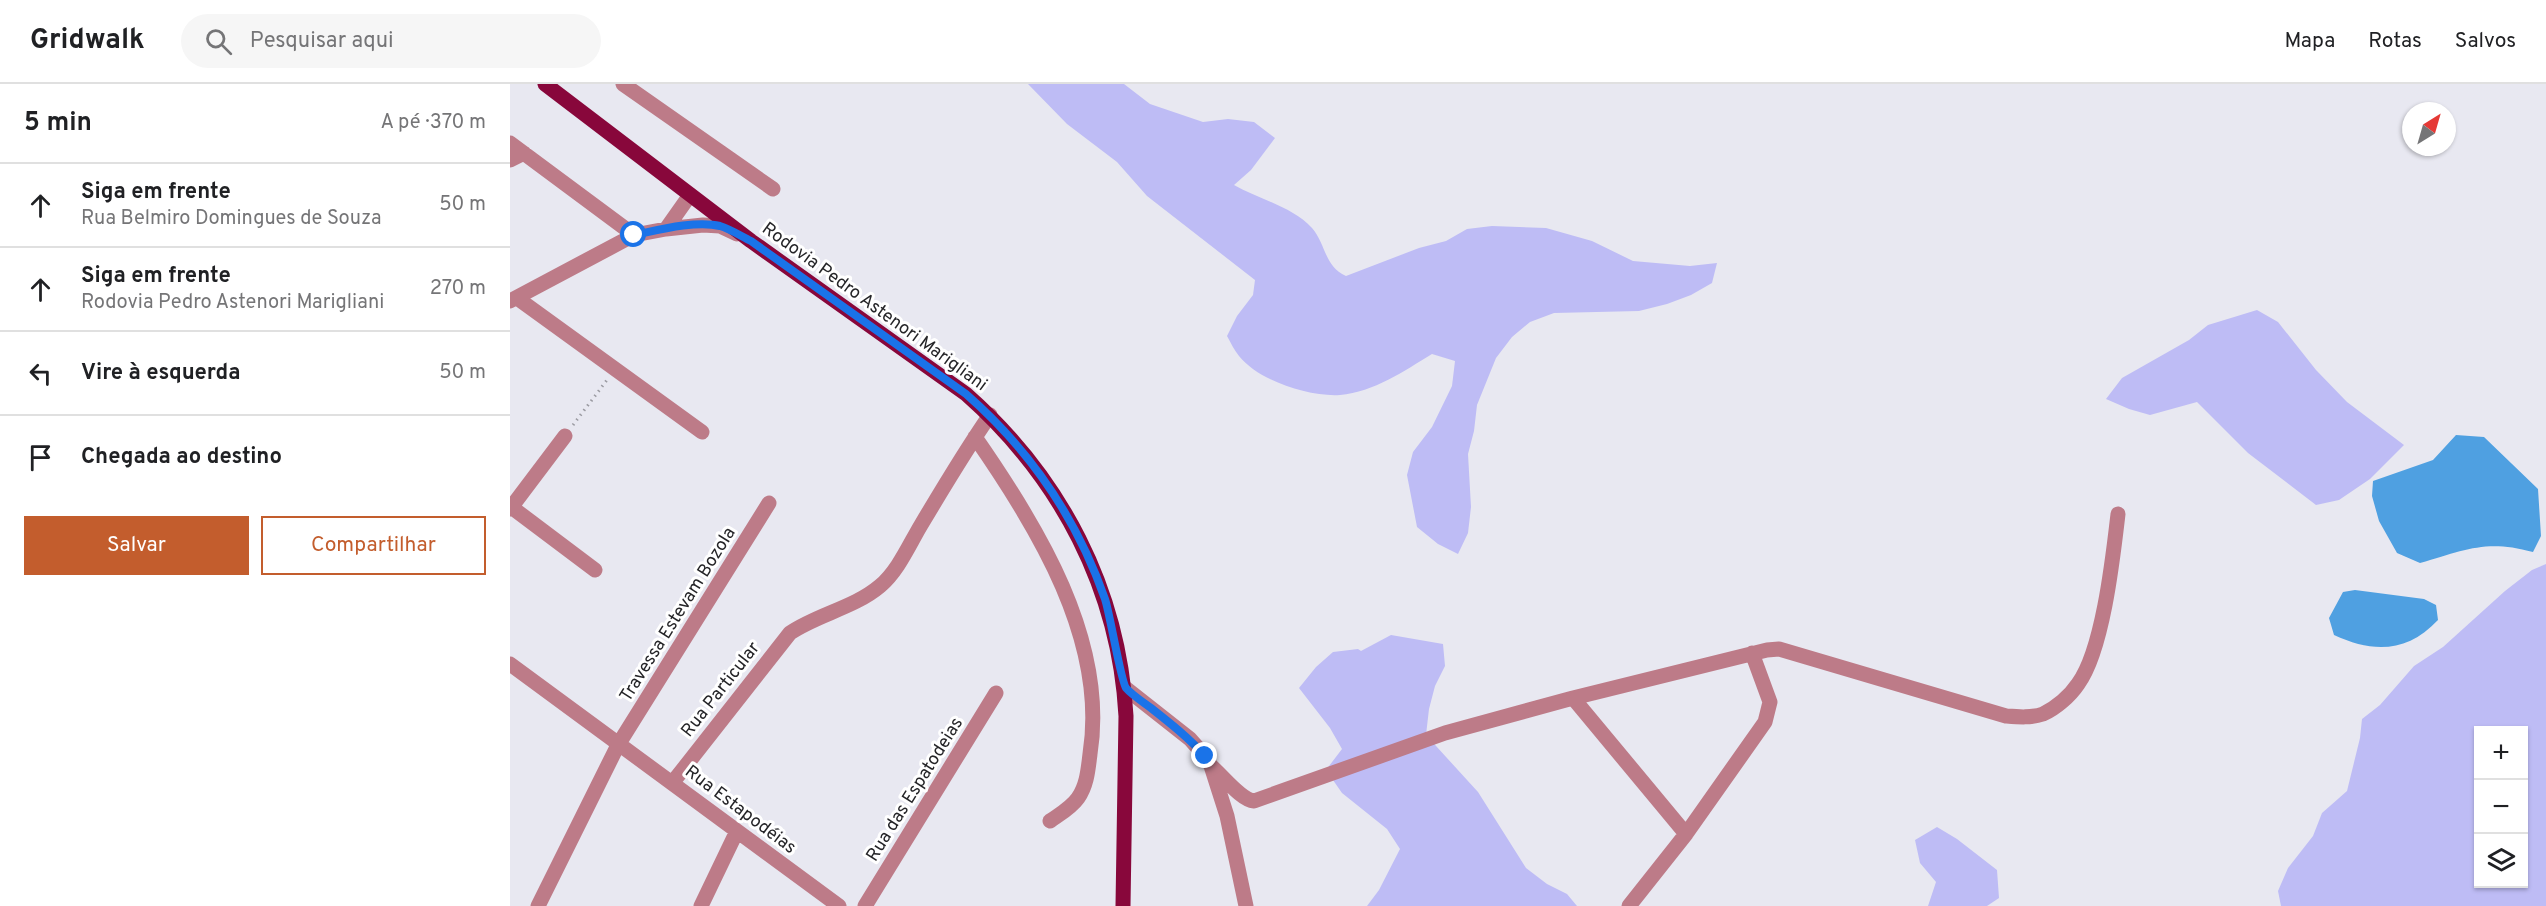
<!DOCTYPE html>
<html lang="pt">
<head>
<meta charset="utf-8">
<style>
  :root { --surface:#fff; --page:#f6f6f6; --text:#202124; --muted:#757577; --line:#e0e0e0; --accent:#c35d2d }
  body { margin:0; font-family:Overpass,sans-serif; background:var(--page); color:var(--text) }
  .controls { position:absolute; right:18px; bottom:18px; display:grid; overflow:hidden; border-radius:0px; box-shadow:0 2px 4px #0004 }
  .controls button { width:54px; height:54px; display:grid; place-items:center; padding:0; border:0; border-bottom:2px solid var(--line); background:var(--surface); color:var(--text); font:30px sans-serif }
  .compass { position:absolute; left:1892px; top:18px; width:54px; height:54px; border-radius:50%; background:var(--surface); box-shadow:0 2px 4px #0004; rotate:37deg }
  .stop { position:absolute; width:18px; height:18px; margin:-14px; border:4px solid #1a73e8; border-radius:50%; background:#fff }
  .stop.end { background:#1a73e8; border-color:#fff; box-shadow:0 2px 6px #0008 }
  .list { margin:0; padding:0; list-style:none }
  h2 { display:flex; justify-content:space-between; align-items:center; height:78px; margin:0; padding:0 24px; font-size:26px }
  h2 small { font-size:20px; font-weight:400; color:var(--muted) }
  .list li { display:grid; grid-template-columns:39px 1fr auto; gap:18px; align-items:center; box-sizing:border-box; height:84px; padding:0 24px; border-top:2px solid var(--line) }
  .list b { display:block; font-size:22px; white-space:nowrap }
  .list p { margin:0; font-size:20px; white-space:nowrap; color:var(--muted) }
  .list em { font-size:20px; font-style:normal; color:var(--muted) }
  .actions { display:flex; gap:12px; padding:18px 24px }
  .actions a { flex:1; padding:14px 0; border:2px solid var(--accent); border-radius:0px; text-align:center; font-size:21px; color:var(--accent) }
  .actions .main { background:var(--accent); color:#fff }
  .icon { flex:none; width:33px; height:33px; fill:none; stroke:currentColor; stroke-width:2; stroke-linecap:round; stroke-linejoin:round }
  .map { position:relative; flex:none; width:2036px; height:822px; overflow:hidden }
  header { display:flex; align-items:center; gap:36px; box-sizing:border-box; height:84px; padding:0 30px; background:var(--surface); border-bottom:2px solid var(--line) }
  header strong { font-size:28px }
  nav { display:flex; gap:33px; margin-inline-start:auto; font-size:21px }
  .search { width:420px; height:54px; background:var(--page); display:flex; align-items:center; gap:15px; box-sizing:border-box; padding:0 21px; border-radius:33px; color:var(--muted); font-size:22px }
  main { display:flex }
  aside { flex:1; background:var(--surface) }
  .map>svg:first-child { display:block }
  .green { fill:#bebcf5; fill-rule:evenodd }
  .water { fill:#4fa0e1 }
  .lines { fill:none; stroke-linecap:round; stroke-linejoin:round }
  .path { stroke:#9b9ba2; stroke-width:3; stroke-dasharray:1.5 4.5; stroke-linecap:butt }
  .minor { stroke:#bd7b88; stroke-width:15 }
  .major { stroke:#88073b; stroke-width:15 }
  .route { stroke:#1a73e8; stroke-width:8 }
  .labels { text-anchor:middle; stroke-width:6; stroke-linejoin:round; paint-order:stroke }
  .street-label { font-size:18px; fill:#252528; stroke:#fff }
</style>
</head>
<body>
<header>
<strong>Gridwalk</strong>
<div class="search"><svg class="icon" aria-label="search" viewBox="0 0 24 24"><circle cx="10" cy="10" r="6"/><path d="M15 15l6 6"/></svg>Pesquisar aqui</div>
<nav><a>Mapa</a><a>Rotas</a><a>Salvos</a></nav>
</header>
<main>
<aside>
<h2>5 min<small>A pé · 370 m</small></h2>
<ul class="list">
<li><svg class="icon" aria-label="ahead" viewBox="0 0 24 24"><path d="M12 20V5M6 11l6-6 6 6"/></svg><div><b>Siga em frente</b><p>Rua Belmiro Domingues de Souza</p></div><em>50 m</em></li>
<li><svg class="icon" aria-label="ahead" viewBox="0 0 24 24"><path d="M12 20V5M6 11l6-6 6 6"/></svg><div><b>Siga em frente</b><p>Rodovia Pedro Astenori Marigliani</p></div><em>270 m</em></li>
<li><svg class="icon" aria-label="left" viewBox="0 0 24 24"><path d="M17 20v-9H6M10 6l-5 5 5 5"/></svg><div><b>Vire à esquerda</b></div><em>50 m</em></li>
<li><svg class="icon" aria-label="arrive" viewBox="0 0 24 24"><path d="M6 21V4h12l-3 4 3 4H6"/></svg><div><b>Chegada ao destino</b></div></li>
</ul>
<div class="actions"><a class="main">Salvar</a><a>Compartilhar</a></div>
</aside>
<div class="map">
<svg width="2036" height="822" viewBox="0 0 2036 822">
  <rect width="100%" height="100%" fill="#e8e8f1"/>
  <path class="green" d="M518 0H614L640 20 693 38 718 35 744 38 765 54 741 86 724 101C749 115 783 123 802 144 816 160 814 182 836 192L909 164 936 157 957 145 982 142 1036 144 1082 157 1123 177 1180 182 1207 179 1202 199 1181 211 1157 220 1129 227 1044 229 1020 238 1002 253 986 274 967 321 964 347 958 370 961 423 958 449 948 470 928 460 907 443 897 391 903 368 922 343 942 302 945 277 922 270C894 287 864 308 830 311 799 313 749 297 729 272 724 266 721 259 717 252L727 232 743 211 745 196 637 112 607 78 557 40Z
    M1747 226 1768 238 1806 286 1837 318 1894 361 1860 395 1829 416 1806 421 1738 369 1687 318 1640 331 1619 325 1596 315 1612 294 1679 256 1698 241Z
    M2036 480V822H1771L1768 807 1778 784 1803 752 1812 729 1837 707 1850 654 1852 635 1870 621 1904 582 1933 563 1995 507 2022 486ZM2014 646V800H1968V646Z
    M881 551 933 560 935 582 925 602 919 625 916 651 968 708 1016 784 1037 800 1057 810 1067 822H857L869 806 890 765 877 745 832 709 816 686 832 665 820 644 789 604 806 583 823 568 848 565 851 567Z
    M1427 743 1447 755 1487 786 1489 814 1477 822H1418L1426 798 1410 779 1405 756Z"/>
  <path class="water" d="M1946 351 1974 353 2028 405 2031 452 2023 468C1976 455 1955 466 1910 479L1887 469 1869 437 1862 412 1863 397 1923 376Z
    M1845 506 1914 515 1926 521 1928 536C1897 569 1863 569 1824 551L1819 534 1833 508Z"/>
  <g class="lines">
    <path class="path" d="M63 341 97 296"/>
    <path class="minor" d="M113 0 263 105
      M0 59 124 151
      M0 76 14 69
      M156 145 180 111
      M7 214 192 348
      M0 217 124 151 156 145 193 141 210 142 227 150
      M465 353C527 442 598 557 580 670 578 686 577 701 568 714 561 724 550 730 540 737
      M0 422 85 486
      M0 425 55 352
      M0 580 329 822
      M614 603 680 655 695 672 701 682 717 732 736 822
      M1063 614 1176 750
      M701 682C713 692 731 716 744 717L935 649 1063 614 1257 566 1269 565 1496 632C1509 633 1521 634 1533 630 1546 624 1560 612 1568 600 1593 566 1603 473 1608 430
      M163 698 280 549C308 530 344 524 370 502 388 487 399 461 411 441 433 404 455 367 480 331
      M28 822 108 661 259 419
      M191 822 227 747
      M355 822 486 609
      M1119 822 1176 750 1255 638 1260 618 1242 569"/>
    <path class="major" d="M35 0 241 157 456 310C551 394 609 505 616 632L613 822"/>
  </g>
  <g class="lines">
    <path class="route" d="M124 151C148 146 186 136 210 142 220 145 231 152 241 157L456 310C520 366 567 435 595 515 600 530 611 598 616 604 622 611 633 618 641 624 660 639 679 654 695 672"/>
  </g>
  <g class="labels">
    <g class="street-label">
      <text transform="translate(365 222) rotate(36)" y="6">Rodovia Pedro Astenori Marigliani</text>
      <text transform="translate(167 530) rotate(-58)" y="6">Travessa Estevam Bozola</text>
      <text transform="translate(210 605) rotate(-52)" y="6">Rua Particular</text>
      <text transform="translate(404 705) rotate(-58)" y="6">Rua das Espatodeias</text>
      <text transform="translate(231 725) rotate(37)" y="6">Rua Estapodéias</text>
    </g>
  </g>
</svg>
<div class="controls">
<button>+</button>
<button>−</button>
<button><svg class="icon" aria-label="layers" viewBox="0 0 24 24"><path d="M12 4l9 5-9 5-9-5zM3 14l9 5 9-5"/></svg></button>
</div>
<svg class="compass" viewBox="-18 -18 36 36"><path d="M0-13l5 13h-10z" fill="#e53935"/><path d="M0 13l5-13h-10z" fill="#757577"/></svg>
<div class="stop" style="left:124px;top:151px"></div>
<div class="stop end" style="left:695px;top:672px"></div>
</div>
</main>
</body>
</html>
